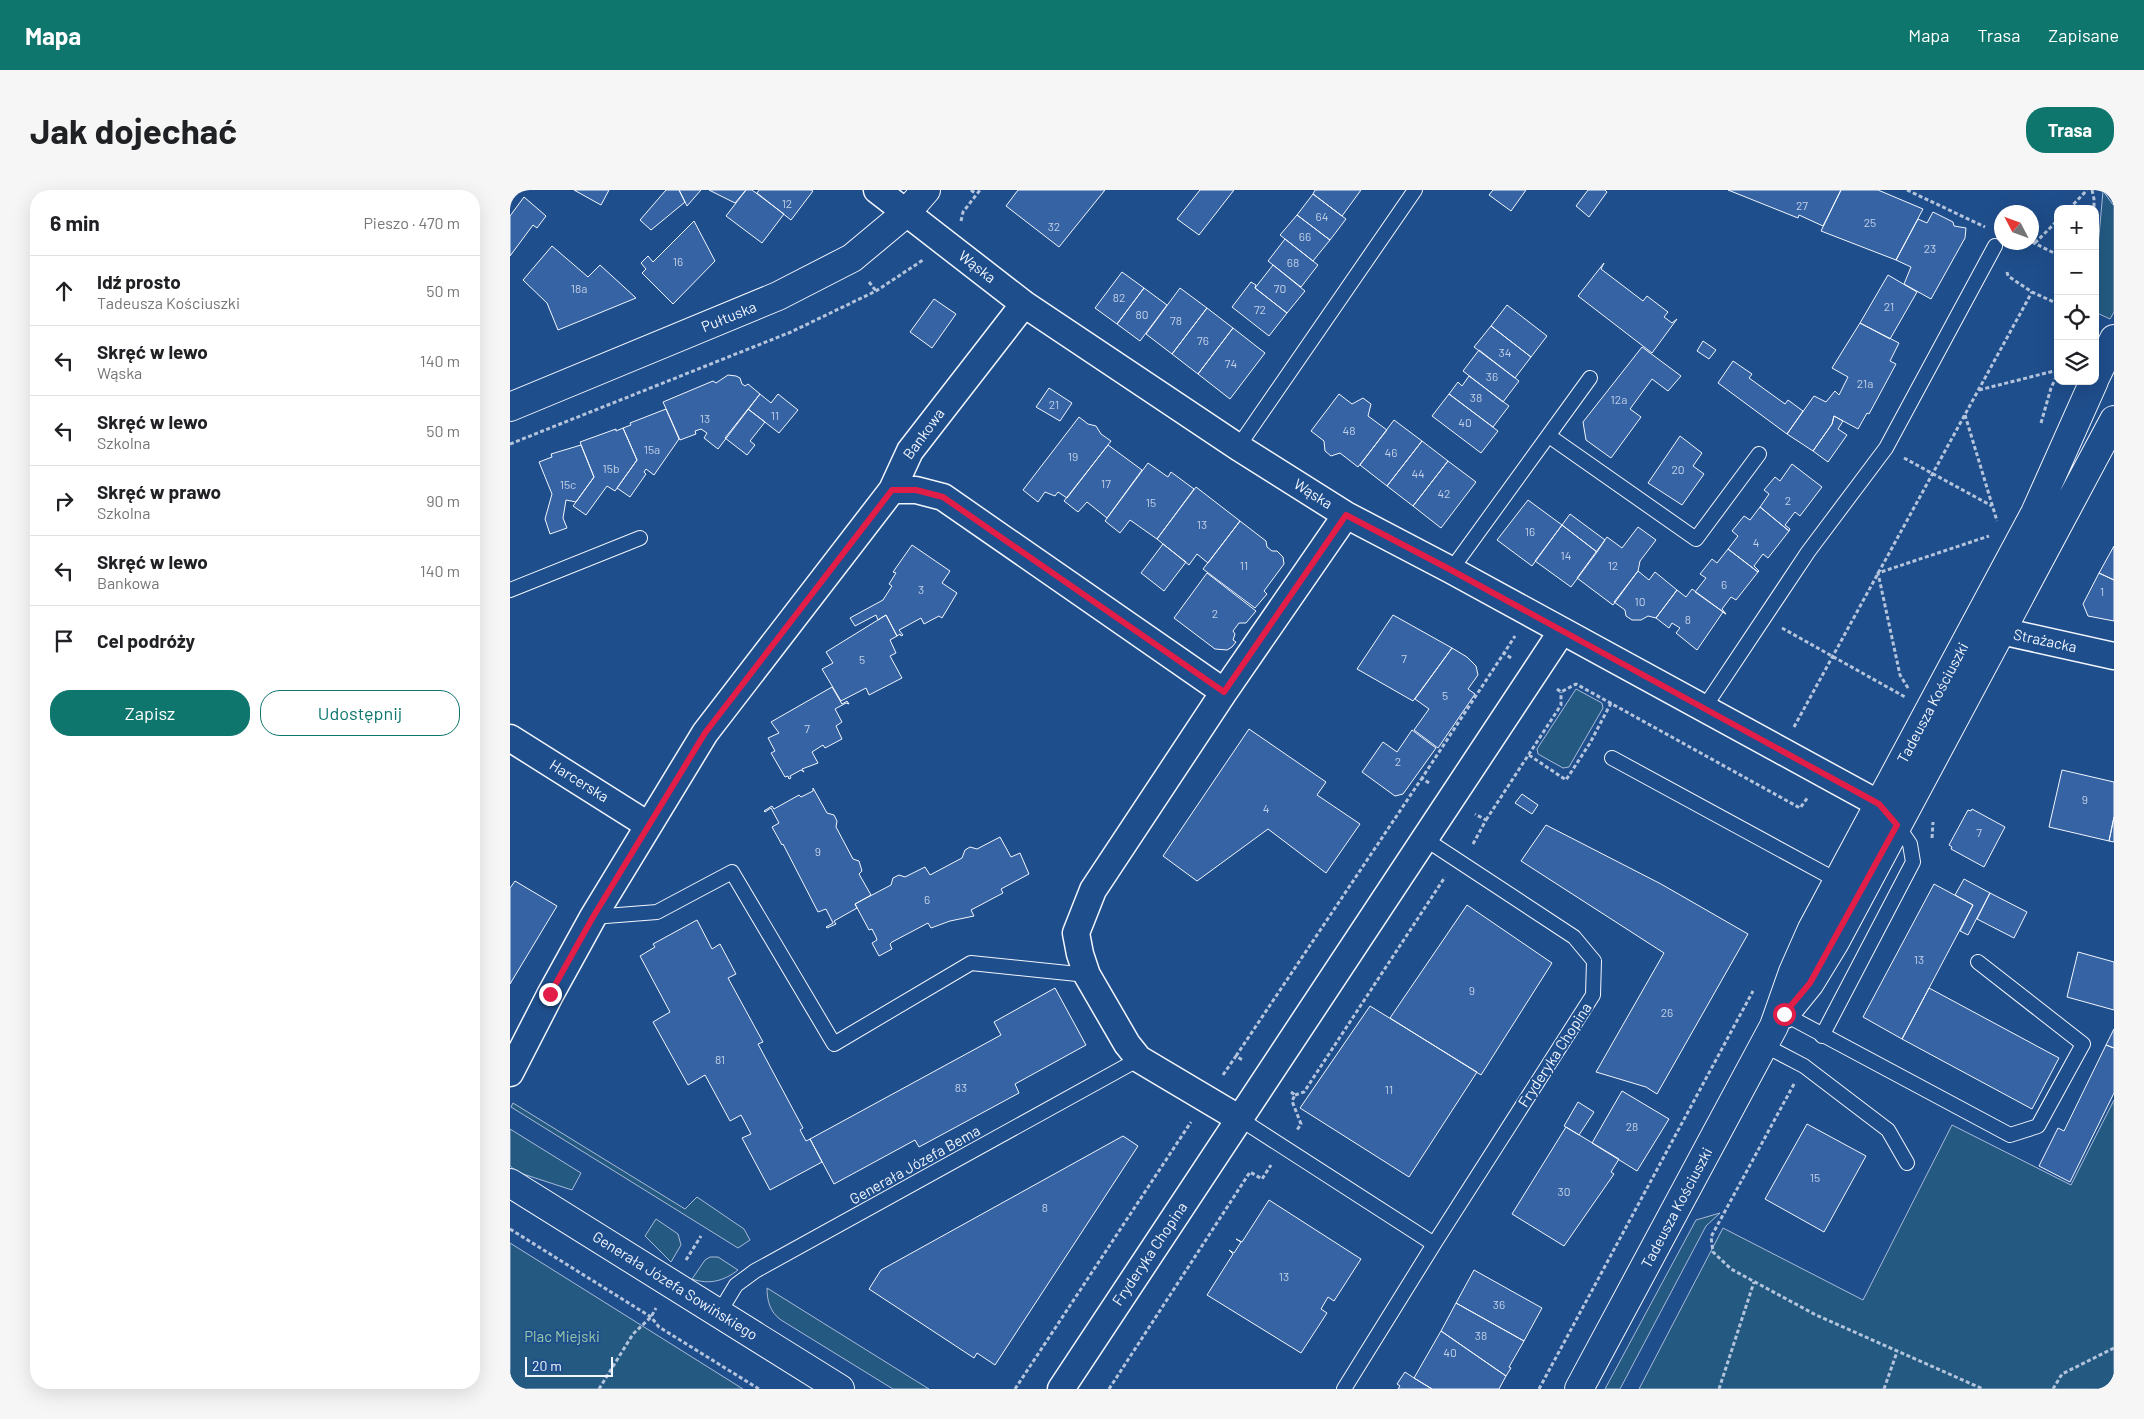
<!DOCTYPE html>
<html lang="pl">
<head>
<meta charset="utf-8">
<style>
  :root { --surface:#fff; --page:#f6f6f6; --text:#202124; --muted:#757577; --line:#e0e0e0; --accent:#0f766e }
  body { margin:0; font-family:Barlow,sans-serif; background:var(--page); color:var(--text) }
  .controls { position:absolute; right:15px; top:15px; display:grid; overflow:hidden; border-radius:10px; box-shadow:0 5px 20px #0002 }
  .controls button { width:45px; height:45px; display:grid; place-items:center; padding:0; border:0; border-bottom:1px solid var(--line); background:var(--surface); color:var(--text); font:25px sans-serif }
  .compass { position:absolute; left:1484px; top:15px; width:45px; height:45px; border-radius:50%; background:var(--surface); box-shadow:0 5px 20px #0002; rotate:311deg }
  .scale { position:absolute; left:15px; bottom:12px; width:88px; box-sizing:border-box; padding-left:5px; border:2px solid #f2f6ff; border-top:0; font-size:14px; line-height:18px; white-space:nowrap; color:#f2f6ff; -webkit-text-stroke:4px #1f4e8c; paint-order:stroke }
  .stop { position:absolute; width:15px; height:15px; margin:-11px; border:4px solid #e11d48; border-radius:50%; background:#fff }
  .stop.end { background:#e11d48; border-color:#fff; box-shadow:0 1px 5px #0008 }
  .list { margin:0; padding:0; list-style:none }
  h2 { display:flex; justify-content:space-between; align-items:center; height:65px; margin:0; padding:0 20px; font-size:21px }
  h2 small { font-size:16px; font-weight:400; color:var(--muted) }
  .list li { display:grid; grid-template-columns:32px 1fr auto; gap:15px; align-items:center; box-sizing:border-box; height:70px; padding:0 20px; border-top:1px solid var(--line) }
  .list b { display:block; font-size:19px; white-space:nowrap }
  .list p { margin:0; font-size:16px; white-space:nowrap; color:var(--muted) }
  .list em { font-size:16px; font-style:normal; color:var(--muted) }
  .actions { display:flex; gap:10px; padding:15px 20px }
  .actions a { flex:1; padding:11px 0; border:1px solid var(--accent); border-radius:20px; text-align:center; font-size:18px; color:var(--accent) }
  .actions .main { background:var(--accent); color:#fff }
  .icon { flex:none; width:28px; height:28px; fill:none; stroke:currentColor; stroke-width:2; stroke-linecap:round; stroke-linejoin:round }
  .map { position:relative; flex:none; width:1604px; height:1199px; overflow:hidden; border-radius:20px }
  header { display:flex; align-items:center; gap:30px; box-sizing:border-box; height:70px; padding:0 25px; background:var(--accent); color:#fff }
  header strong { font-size:24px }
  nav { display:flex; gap:28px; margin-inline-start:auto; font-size:18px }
  .intro { display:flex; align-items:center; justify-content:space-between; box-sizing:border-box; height:120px; padding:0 30px }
  h1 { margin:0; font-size:35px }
  .button { padding:12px 22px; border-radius:20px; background:var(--accent); color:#fff; font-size:18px; font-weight:700 }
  main { display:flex; gap:30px; padding:0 30px }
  aside { flex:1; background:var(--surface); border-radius:20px; box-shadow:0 5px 20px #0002 }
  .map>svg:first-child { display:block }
  .green { fill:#245a82; stroke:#a8bbd7 }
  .building { fill:#3563a3; stroke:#f2f6ff }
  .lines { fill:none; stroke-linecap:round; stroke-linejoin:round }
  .service-casing { stroke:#f2f6ff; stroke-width:16 }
  .minor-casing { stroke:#f2f6ff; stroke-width:29 }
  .tertiary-casing { stroke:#f2f6ff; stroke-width:30 }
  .primary-casing { stroke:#f2f6ff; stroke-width:30 }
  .path { stroke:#b3c4dc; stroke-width:3; stroke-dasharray:4 2.5; stroke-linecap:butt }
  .service { stroke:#1f4e8c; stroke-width:14 }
  .minor { stroke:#1f4e8c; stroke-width:26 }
  .tertiary { stroke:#1f4e8c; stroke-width:28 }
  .primary { stroke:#1f4e8c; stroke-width:28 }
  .route { stroke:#e11d48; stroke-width:6 }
  .labels { text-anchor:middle; stroke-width:4; stroke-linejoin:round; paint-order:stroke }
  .number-label { font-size:12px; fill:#c3d1e8 }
  .street-label { font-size:15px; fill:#f2f6ff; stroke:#1f4e8c }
  .park-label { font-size:15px; fill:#97c8a6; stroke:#1f4e8c }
</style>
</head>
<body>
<header>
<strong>Mapa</strong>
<nav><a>Mapa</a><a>Trasa</a><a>Zapisane</a></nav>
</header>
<div class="intro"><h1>Jak dojechać</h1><a class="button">Trasa</a></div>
<main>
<aside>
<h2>6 min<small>Pieszo · 470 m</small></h2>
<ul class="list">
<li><svg class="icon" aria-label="ahead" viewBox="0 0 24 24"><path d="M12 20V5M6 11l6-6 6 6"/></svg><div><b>Idź prosto</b><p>Tadeusza Kościuszki</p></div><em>50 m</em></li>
<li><svg class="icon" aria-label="left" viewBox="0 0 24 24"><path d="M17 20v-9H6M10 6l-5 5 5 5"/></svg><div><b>Skręć w lewo</b><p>Wąska</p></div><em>140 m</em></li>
<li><svg class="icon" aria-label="left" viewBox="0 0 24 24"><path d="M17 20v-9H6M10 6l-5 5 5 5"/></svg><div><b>Skręć w lewo</b><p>Szkolna</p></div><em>50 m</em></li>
<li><svg class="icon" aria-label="right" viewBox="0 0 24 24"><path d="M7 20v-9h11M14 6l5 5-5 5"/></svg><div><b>Skręć w prawo</b><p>Szkolna</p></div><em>90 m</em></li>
<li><svg class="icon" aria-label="left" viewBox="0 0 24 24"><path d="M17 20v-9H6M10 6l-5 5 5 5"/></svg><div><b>Skręć w lewo</b><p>Bankowa</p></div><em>140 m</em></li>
<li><svg class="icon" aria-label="arrive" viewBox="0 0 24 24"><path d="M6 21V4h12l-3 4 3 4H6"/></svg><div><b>Cel podróży</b></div></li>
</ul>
<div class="actions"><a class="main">Zapisz</a><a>Udostępnij</a></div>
</aside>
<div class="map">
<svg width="1604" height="1199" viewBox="0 0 1604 1199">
  <rect width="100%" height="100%" fill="#1f4e8c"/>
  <path class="green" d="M1593 1 1604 16V122L1600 129 1585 122V90Z
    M1066 499 1092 513 1093 518 1059 577 1053 578 1028 564 1027 559Z
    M1604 910V1199H1129L1213 1038 1353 1110 1442 935 1561 995Z
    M3 913 175 1019 187 1007 234 1039 240 1050 228 1058 1 917Z
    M0 939 71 983 62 1000 7 982 0 976Z
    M1210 1023 1196 1036 1110 1199H1095L1186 1030Z
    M146 1029 168 1044 171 1055 161 1072 135 1046Z
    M0 1053 233 1199H0Z
    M200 1067H208L228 1080C214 1091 199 1095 182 1089L195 1070Z
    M257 1098 419 1199H383L271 1130C260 1122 257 1111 257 1098Z"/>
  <path class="building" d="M64 0H99L91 15Z
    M156 0H169L175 12 141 40 130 30Z
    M169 0H191L177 16Z
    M199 0H236L225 13Z
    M236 0H242L274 24 252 53 216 26Z
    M249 0H301L303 1 281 30 247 3Z
    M508 0H595L549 57 496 16Z
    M690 0H724L689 45 667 29Z
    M805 0H851L832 26 803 4Z
    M983 0H1016L1001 21 979 5Z
    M1078 0H1095L1097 2 1079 27 1066 16Z
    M1218 0H1331L1313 36 1289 25 1288 28Z
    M1331 0H1368L1413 19 1386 70 1311 41Z
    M803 4 836 29 820 50 787 25Z
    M14 7 36 26 27 38 23 35 0 66V26Z
    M1423 22 1443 32 1444 36 1456 38 1455 48 1421 109 1394 94 1401 77 1386 70 1408 29 1417 33Z
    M787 25 820 50 803 71 770 45Z
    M184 31 205 71 163 114 132 83 136 79 131 73 138 66 143 72Z
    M775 49 808 75 791 97 758 71Z
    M42 56 78 87 90 75 126 108 48 140 37 113 13 90Z
    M1094 73 1091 79 1133 111 1137 106 1158 122 1154 127 1162 133 1167 129 1142 163 1068 106Z
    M763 75 795 101 777 123 745 98Z
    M612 82 634 98 607 134 585 118Z
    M1378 85 1407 102 1380 149 1350 133Z
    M741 92 746 95 745 98 777 123 759 146 722 117Z
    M634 98 657 115 630 151 607 134Z
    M670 98 697 118 662 164 636 144Z
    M424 109 446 124 422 158 400 142Z
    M997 115 1037 146 1021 167 981 136Z
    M697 118 723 138 688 184 662 164Z
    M1350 133 1389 153 1380 171 1386 174 1359 224 1357 223 1348 239 1324 226 1322 234 1303 261 1277 244 1304 206 1316 212 1325 201 1329 205 1338 187 1322 178Z
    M981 136 1021 167 1005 188 964 157Z
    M723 138 755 163 720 209 688 184Z
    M1193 151 1206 160 1199 169 1187 161Z
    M1132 157 1171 186 1158 201 1142 189 1120 219 1131 227 1101 268 1076 250 1073 232Z
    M969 160 1009 191 993 212 953 181Z
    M1223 171 1242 184 1239 188 1275 214 1278 210 1293 221 1277 244 1208 193Z
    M218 185 226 186 230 188 232 194 235 196 238 194 250 204 208 259 194 248 197 243 191 239 185 241 186 244 170 250 153 212 203 191 206 193Z
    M959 186 999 216 983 237 939 204 948 192 952 196Z
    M539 198 562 213 550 231 526 217Z
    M250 204 261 213 268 204 288 220 269 243 238 219Z
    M829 204 842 214 853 208 861 214 858 226 877 240 848 277 830 263 821 266 815 261 814 251 801 241Z
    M939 204 988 241 971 263 922 226Z
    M156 219 169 249 144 285 136 279 134 282 136 284 120 307 107 298 127 270 113 238 121 235 120 233Z
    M238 219 255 232 240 251 245 255 237 265 215 248Z
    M1324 226 1333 231 1328 239 1337 245 1318 272 1303 261 1322 234Z
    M569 227 578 234 586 236 591 244 601 251 557 308 548 302 545 306 535 302 528 312 513 300Z
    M884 230 912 251 877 296 850 275Z
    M113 238 127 270 105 301 97 296 76 325 63 316 84 287 70 252 106 239V241Z
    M1170 246 1192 263 1183 276 1194 284 1172 315 1138 293Z
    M912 251 938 271 903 316 877 296Z
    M71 255 84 287 66 312 56 310 53 328 57 338 40 344 35 329 42 304 29 272 42 267 41 264Z
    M598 255 632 280 597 328 577 312 568 322 554 311Z
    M938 271 966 292 931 338 903 316Z
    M638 273 658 287 661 282 684 299 647 349 620 330 610 343 595 331Z
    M1282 274 1312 297 1290 326 1285 322 1275 335 1280 339 1279 341 1250 317 1259 304 1254 300 1265 287 1270 291Z
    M686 297 730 331 698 373 687 364 679 375 647 349Z
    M1018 310 1052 335 1022 376 987 350Z
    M1250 317 1279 341 1258 368 1253 364 1244 376 1249 381 1248 382 1218 359 1228 346 1222 341 1234 326 1240 330Z
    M1060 324 1095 350 1087 362 1052 335Z
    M730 331 756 351 757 357 762 361H767L773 367 774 374 754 401 757 404 745 418 693 379Z
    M1052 335 1087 362 1061 397 1025 371Z
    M1128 337 1146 350 1130 371 1128 381 1103 415 1067 388 1097 347 1112 358Z
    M653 354 676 372 654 401 631 383Z
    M402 355 440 381 432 393 447 403 432 428 429 426 414 434 411 428 389 440 393 445 391 446 390 444 387 446 376 425 368 430 366 425 345 436 340 428 373 410 382 396 379 394 386 383 383 382Z
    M1604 356V390L1589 383Z
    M1218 359 1248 382 1226 410 1221 407 1212 419 1216 424 1185 402 1196 388 1190 384 1202 369 1207 373Z
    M1128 381 1139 390 1145 382 1167 400 1146 428 1138 426 1131 430H1122L1116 426 1115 420 1104 412Z
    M697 383 746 421 736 433H729L723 441 725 444 723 450 726 452 722 457 717 460 705 459 664 428Z
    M1589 383 1604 390V431L1578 426 1573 414Z
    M1182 399 1216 424 1213 422 1187 460 1166 443 1170 438 1162 433 1159 438 1146 428 1167 400 1176 407Z
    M376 425 387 446 380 450 386 463 380 466 392 488 359 505 356 498 331 511 312 479 323 473 316 462Z
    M883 425 942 458 903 511 847 479Z
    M942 458 957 467 966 476 968 485 958 499 965 504 928 558 904 540 919 519 905 509Z
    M322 497 332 514 337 511 339 514 336 513 325 519 332 532 326 536 332 549 315 558 313 555 302 562 308 573 292 579 294 582 291 580 280 586 281 588 279 589 278 586 275 587 261 563 265 561 258 548 269 543 261 532Z
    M739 539 816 592 807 605 850 634 816 683 758 639 687 691 653 666Z
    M902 540 926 558 893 604 885 606 852 582 873 552 887 562Z
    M1552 580 1604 592V627L1599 651 1539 637Z
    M303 598 317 623 324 625 327 631 326 637 343 669 349 671 352 681 349 684 361 705 345 714 347 718 324 731 326 734 317 738 316 737 323 733 316 719 308 722 273 654 272 655 262 637 269 633 261 618 255 622 254 621 262 616 264 619 289 605 291 607 303 601Z
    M1012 604 1028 615 1022 624 1005 613Z
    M1462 619 1495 637 1474 677 1441 659 1442 657 1439 655 1458 620 1461 621Z
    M1604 627V652L1599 651Z
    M1036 635 1151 694 1238 744 1147 904 1136 897 1086 882 1154 763 1011 671Z
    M490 647 501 667 510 663 519 684 491 699 493 703 461 720 464 726 440 731 421 738 418 733 382 752 380 754 382 759 369 766 362 753 367 750 366 747 362 739 359 740 345 714 381 695 383 688 389 685 395 687 415 677 420 685 452 668 455 660 460 657 467 659Z
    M1454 689 1480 703 1458 745 1450 741 1463 715 1445 705Z
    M5 691 47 716 0 794V698Z
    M1424 694 1463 715 1392 849 1353 827Z
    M1480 703 1517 722 1504 748 1467 729Z
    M957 715 1042 773 971 885 880 828Z
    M187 730 202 759 210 754 226 784 218 788 253 852 248 854 293 938 290 940 296 951 300 949 312 972 260 1000 232 948 241 944 231 925 220 931 195 885 178 895 143 832 160 822 130 766 145 757 143 754Z
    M1568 762 1604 772V820L1557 807Z
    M545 798 576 855 505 894 509 903 409 957 405 950 324 994 300 949 491 845 484 832Z
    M1419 798 1549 868 1522 919 1392 849Z
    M860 816 967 882 899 987 790 918Z
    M1604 839V858L1596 855Z
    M1596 855 1604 858V903L1560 992 1529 976 1548 938 1554 941Z
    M1112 901 1159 929 1127 981 1082 953Z
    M1068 912 1084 922 1069 945 1054 936Z
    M1297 934 1356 966 1314 1042 1255 1009Z
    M1056 937 1109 969 1101 982 1104 984 1054 1056 1002 1024Z
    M613 946 628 956 485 1175 467 1163 464 1168 359 1099 371 1080Z
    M759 1010 851 1069 824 1111 818 1107 811 1119 817 1123 791 1163 697 1105 723 1064 719 1060 724 1063 731 1052 726 1049 732 1052Z
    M964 1080 1032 1118 1014 1151 946 1113Z
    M946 1113 1014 1151 999 1177 1001 1178 996 1186 931 1141Z
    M931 1141 996 1186 989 1199H922L904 1188Z
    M895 1182 904 1188 922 1199H888L890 1196 887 1194Z"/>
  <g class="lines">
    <g class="service-casing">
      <path id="service" d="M1039 246 1186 349 1249 264
        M728 257 905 0
        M941 380 1080 188
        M0 400 130 348
        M1194 518 1298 362 1376 258 1485 56
        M1102 568 1328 691
        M83 727 147 722 222 682 324 854 461 773 577 785
        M1274 824 1500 945 1528 936 1573 854 1468 772
        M1312 846 1403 672 1400 654 1387 635
        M1254 855 1294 876 1378 940 1397 973
        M730 929 924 1054 1083 805 1084 771 1064 747 915 649
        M209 1123 226 1095 245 1081 629 869
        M834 1199 924 1054"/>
    </g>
    <g class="minor-casing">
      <path id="minor" d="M367 0 514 114 728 257 836 325 941 380 1369 614 1383 630
        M382 300H406L433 307 714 502 836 325
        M1472 432 1491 441 1604 466
        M714 502 583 700 566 743 570 764 577 785 617 854 629 869 730 929
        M0 548 138 635
        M0 883 40 805 83 727 195 543 382 300 400 261 514 114
        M551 1199 1052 441"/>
    </g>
    <g class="tertiary-casing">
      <path id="tertiary" d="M0 217 268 106 342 68 396 23 416 0
        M0 993 330 1199"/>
    </g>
    <g class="primary-casing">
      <path id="primary" d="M1585 188 1604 149
        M1275 824 1300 793 1325 752 1604 230
        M1069 1199 1264 836 1283 782 1302 739 1525 323 1584 191"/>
    </g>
    <path class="path" d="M461 0 466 4
      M1397 0 1475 37
      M1582 0 1584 9V19
      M1559 19 1577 0
      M451 31 453 22 470 0
      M1522 52 1548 65
      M1525 53 1548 30
      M1497 82 1498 86 1522 102 1548 114
      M359 92 366 101
      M1469 200 1548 180
      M1455 225 1487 331
      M1531 233 1541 198 1548 183
      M0 254 281 142 366 101 413 70
      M1394 268 1482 316
      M1272 438 1395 507
      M1001 468 994 463 1005 446
      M1398 498 1390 485 1368 383 1479 346
      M1047 499 1051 502 1066 494 1290 618 1298 607
      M1284 537 1522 102
      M1019 565 1056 590 1080 553 1101 513
      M919 593 912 588 994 463
      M976 630 1051 515V502
      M1422 648 1423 632
      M963 654 976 630 965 624
      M726 866 912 588
      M713 885 726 866 734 871
      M1284 894 1201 1047 1203 1062 1221 1079 1306 1125 1473 1199
      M781 902 785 905 782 911 791 934 787 940
      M785 905 794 902 935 687
      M0 1039 141 1127 149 1137 249 1199
      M176 1070 191 1046
      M89 1199 123 1144 141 1127 146 1118
      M505 1199 681 932
      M599 1199 740 982 752 989 761 975
      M1029 1199 1243 801
      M1209 1199 1244 1092
      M1374 1199 1387 1162
      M1543 1199 1552 1184 1604 1158"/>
    <use href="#service" class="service"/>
    <use href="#minor" class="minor"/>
    <use href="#tertiary" class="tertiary"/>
    <use href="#primary" class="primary"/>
  </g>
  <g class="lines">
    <path class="route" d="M40 804 83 727 195 543 382 300H406L433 307 714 502 836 325 941 380 1369 614 1387 635 1300 793 1274 824"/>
  </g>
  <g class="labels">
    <g class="number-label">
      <text x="277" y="18">12</text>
      <text x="1292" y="20">27</text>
      <text x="812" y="31">64</text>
      <text x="1360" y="37">25</text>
      <text x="544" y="41">32</text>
      <text x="795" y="51">66</text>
      <text x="1420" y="63">23</text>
      <text x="168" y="76">16</text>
      <text x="783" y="77">68</text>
      <text x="69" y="103">18a</text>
      <text x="770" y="103">70</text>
      <text x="609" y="112">82</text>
      <text x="1379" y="121">21</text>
      <text x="750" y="124">72</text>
      <text x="632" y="129">80</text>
      <text x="666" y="135">78</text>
      <text x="693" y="155">76</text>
      <text x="995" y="167">34</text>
      <text x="721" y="178">74</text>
      <text x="982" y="191">36</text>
      <text x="1355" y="198">21a</text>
      <text x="966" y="212">38</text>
      <text x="1109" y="214">12a</text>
      <text x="544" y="219">21</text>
      <text x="265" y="230">11</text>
      <text x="195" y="233">13</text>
      <text x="955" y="237">40</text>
      <text x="839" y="245">48</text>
      <text x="142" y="264">15a</text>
      <text x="881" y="267">46</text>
      <text x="563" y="271">19</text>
      <text x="101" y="283">15b</text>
      <text x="1168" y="284">20</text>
      <text x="908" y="288">44</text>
      <text x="596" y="298">17</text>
      <text x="58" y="299">15c</text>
      <text x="934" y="308">42</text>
      <text x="1278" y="315">2</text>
      <text x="641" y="317">15</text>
      <text x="692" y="339">13</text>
      <text x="1020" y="346">16</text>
      <text x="1246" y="357">4</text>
      <text x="1056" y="370">14</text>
      <text x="734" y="380">11</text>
      <text x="1103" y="380">12</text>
      <text x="1214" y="399">6</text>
      <text x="411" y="404">3</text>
      <text x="1592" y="406">1</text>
      <text x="1130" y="416">10</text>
      <text x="705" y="428">2</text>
      <text x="1178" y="434">8</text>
      <text x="894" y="473">7</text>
      <text x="352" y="474">5</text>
      <text x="935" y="510">5</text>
      <text x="297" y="543">7</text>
      <text x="888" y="576">2</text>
      <text x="1575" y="614">9</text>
      <text x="756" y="623">4</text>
      <text x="1469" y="647">7</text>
      <text x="308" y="666">9</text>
      <text x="417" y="714">6</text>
      <text x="1409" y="774">13</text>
      <text x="962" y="805">9</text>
      <text x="1157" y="827">26</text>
      <text x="210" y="874">81</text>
      <text x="451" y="902">83</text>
      <text x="879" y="904">11</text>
      <text x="1122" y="941">28</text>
      <text x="1305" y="992">15</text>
      <text x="1054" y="1006">30</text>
      <text x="535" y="1022">8</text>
      <text x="774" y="1091">13</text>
      <text x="989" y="1119">36</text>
      <text x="971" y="1150">38</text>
      <text x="940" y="1167">40</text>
    </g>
    <g class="street-label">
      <text transform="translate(467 77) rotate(38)" y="5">Wąska</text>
      <text transform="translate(219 127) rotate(-22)" y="5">Pułtuska</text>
      <text transform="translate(414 244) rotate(-54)" y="5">Bankowa</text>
      <text transform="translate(803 304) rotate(32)" y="5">Wąska</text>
      <text transform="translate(1535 451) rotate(12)" y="5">Strażacka</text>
      <text transform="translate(1423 513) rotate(-62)" y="5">Tadeusza Kościuszki</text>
      <text transform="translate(69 591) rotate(32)" y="5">Harcerska</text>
      <text transform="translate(1045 865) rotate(-57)" y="5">Fryderyka Chopina</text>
      <text transform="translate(405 975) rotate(-29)" y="5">Generała Józefa Bema</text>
      <text transform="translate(1167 1018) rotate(-62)" y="5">Tadeusza Kościuszki</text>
      <text transform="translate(640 1064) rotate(-56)" y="5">Fryderyka Chopina</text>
      <text transform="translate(165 1096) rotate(32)" y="5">Generała Józefa Sowińskiego</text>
    </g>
    <g class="park-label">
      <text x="52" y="1152">Plac Miejski</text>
    </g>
  </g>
</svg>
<div class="controls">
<button>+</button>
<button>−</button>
<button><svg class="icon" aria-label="locate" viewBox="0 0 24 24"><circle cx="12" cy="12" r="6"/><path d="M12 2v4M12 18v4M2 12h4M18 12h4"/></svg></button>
<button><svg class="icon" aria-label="layers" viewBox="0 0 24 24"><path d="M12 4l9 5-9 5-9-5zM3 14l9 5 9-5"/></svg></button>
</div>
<svg class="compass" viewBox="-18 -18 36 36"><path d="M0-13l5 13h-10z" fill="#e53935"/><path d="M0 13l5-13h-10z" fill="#757577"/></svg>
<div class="scale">20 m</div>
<div class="stop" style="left:1274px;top:824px"></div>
<div class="stop end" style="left:40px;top:804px"></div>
</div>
</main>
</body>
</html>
